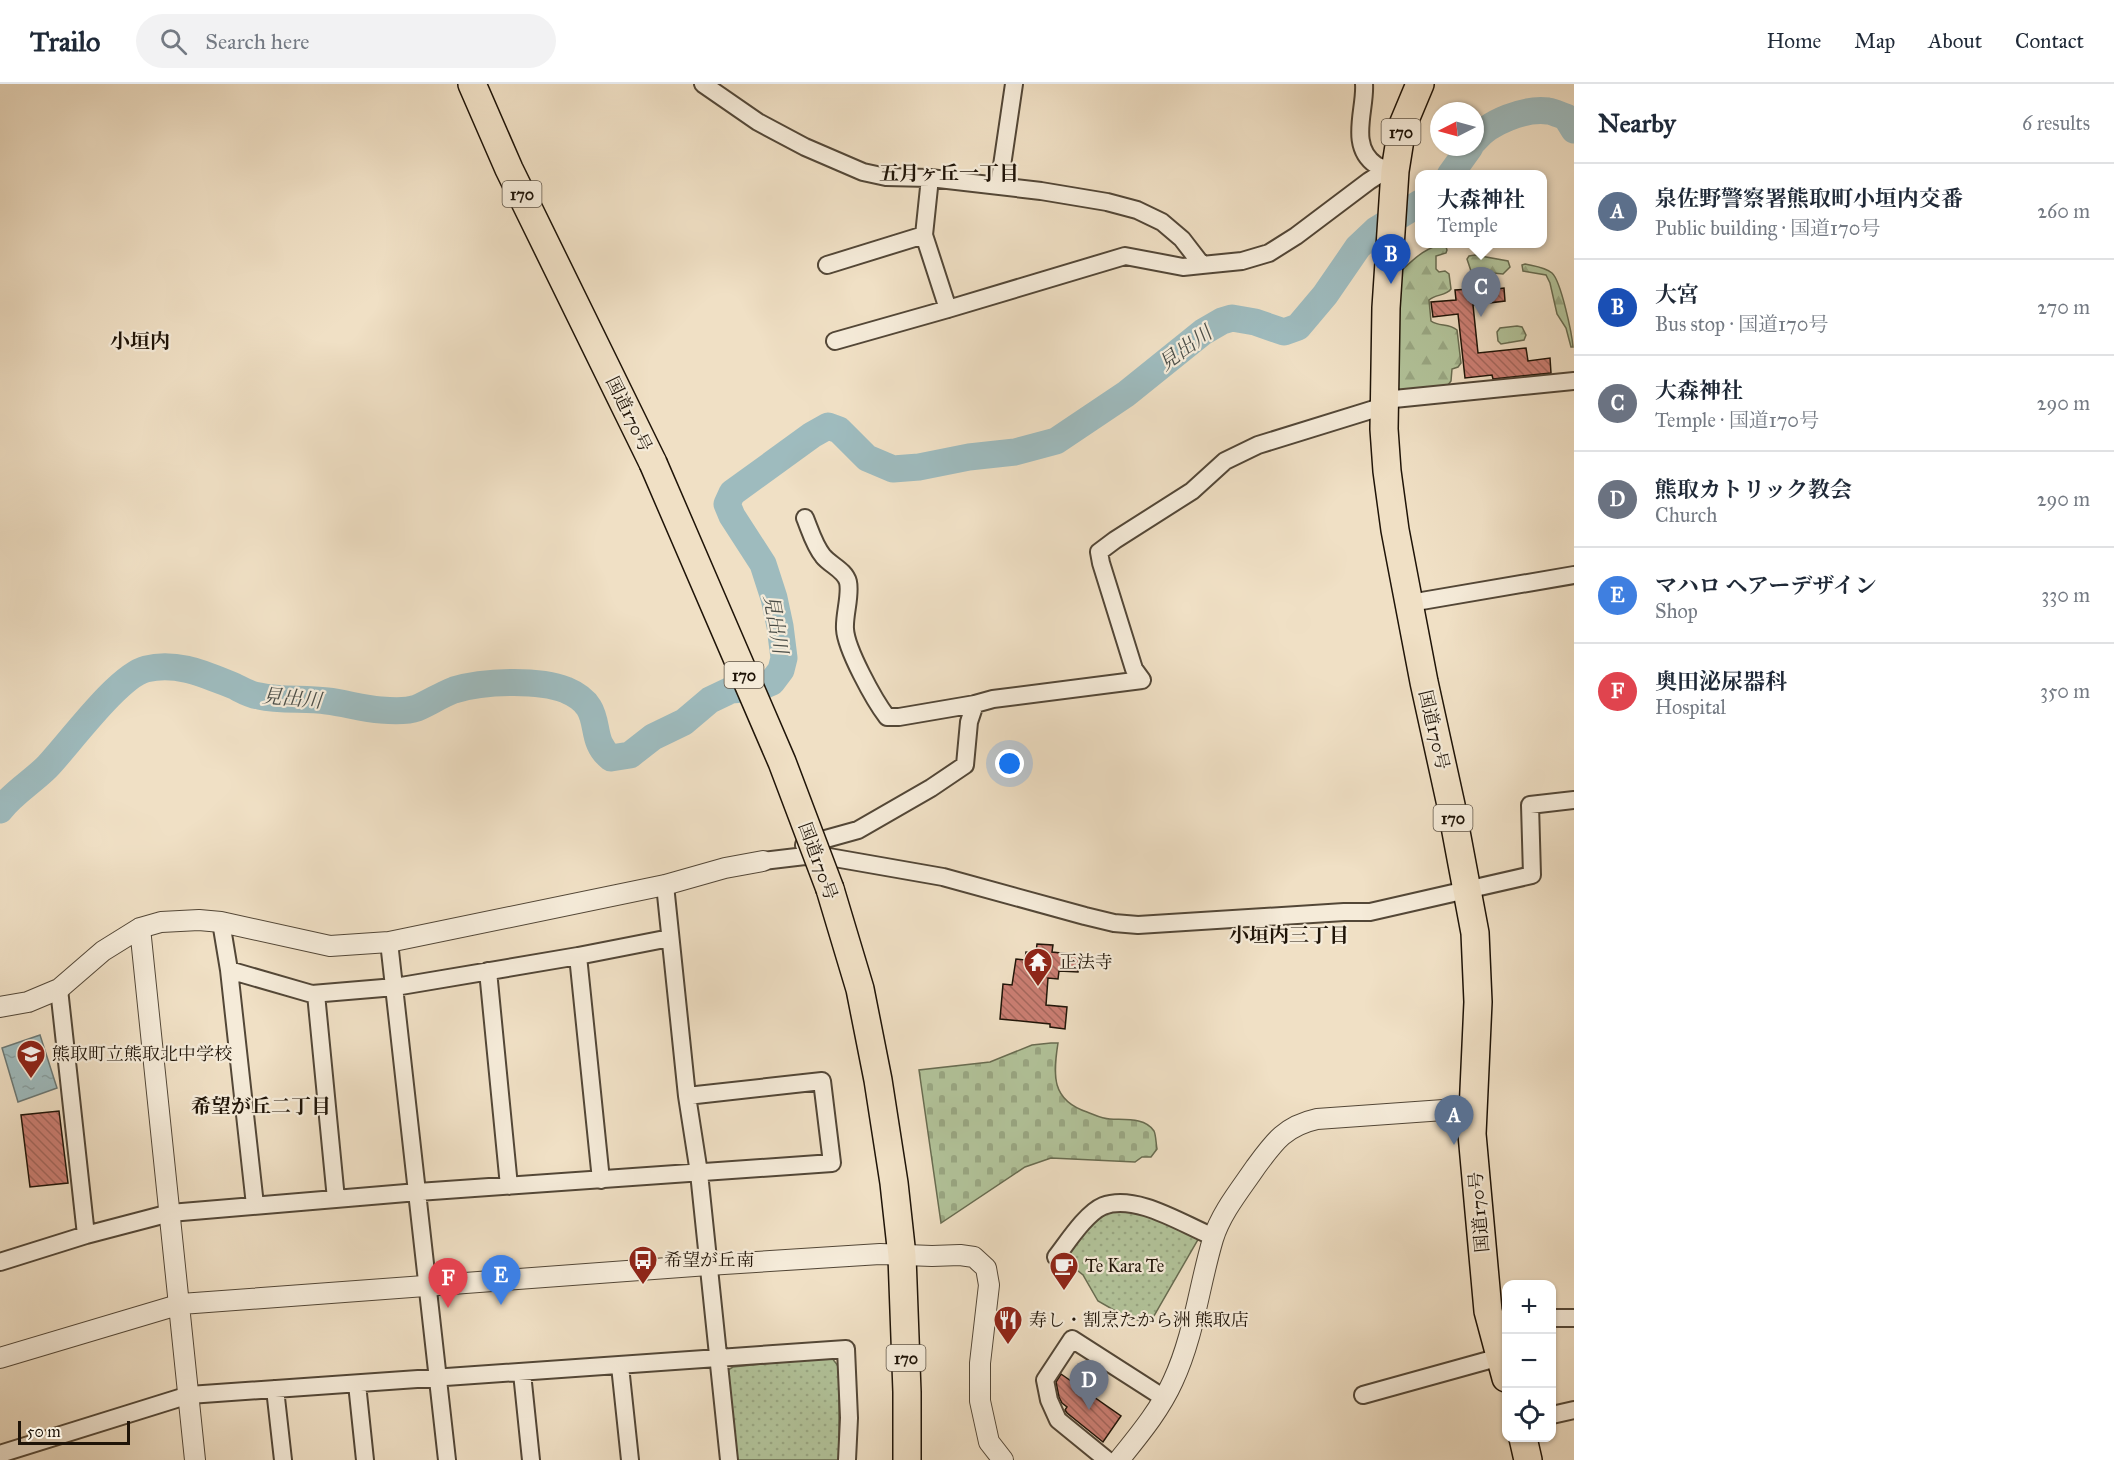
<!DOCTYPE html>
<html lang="en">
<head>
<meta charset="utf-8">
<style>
  :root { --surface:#fff; --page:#f2f2f3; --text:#1f2937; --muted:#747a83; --line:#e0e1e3; --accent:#111827 }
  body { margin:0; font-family:"IM FELL Great Primer","Noto Serif JP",serif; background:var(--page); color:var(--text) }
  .controls { position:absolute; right:18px; bottom:18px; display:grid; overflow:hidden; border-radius:12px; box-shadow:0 2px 4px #0004 }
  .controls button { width:54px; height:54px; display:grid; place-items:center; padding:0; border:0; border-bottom:2px solid var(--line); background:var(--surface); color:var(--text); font:30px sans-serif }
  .compass { position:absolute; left:1430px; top:18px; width:54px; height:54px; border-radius:50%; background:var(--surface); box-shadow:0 2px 4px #0004; rotate:264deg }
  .scale { position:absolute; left:18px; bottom:15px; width:112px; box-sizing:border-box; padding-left:6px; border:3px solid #1f1408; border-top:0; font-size:16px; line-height:21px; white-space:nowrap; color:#1f1408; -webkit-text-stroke:4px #f5ebd9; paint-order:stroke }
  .you { position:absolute; left:1010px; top:680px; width:21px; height:21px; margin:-15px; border:4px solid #fff; border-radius:50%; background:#1a73e8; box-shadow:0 0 0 9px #1a73e833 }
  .badge { display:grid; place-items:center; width:39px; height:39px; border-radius:50%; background:var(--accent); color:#fff; font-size:20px; font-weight:700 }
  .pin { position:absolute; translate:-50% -50px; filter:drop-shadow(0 2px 3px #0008) }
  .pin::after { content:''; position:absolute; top:32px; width:21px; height:18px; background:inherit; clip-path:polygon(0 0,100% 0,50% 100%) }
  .popup { position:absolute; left:1415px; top:86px; width:132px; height:78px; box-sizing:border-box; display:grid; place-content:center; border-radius:12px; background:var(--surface); filter:drop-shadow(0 2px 4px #0005); font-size:20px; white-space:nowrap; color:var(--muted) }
  .popup b { font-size:22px; color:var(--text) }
  .popup::after { content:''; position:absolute; left:50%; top:100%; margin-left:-12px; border:12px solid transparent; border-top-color:var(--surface) }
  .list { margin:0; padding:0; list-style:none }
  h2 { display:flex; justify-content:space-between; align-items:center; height:78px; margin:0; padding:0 24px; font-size:26px }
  h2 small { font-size:20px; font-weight:400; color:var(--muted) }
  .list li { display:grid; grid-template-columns:39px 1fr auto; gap:18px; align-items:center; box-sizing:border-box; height:96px; padding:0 24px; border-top:2px solid var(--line) }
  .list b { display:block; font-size:22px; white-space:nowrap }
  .list p { margin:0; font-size:20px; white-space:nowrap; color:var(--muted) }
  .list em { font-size:20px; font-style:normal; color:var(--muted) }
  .icon { flex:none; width:33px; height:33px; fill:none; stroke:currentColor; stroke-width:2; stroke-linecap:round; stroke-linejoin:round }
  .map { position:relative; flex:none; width:1574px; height:1376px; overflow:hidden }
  header { display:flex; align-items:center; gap:36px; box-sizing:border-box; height:84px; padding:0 30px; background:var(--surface); border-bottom:2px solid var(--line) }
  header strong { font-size:28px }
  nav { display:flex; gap:33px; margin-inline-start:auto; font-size:21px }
  .search { width:420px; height:54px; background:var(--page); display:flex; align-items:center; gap:15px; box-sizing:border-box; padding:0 21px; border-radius:33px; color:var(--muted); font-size:22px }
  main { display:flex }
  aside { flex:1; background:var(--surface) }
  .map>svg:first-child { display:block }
  .forest { fill:url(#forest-firs); stroke:#686c51; stroke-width:1.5 }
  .cemetery { fill:url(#cemetery-stones); stroke:#686c51; stroke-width:1.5 }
  .park { fill:url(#park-dots); stroke:#686c51; stroke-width:1.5 }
  .water { fill:url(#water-ripples); stroke:#6b7875; stroke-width:1.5 }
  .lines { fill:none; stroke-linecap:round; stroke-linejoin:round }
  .river { stroke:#9ebbbe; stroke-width:27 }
  .building { fill:url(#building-back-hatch); stroke:#1f1408; stroke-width:1.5 }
  .minor-casing { stroke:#534737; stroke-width:20 }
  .tertiary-casing { stroke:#534737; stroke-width:22 }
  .trunk-casing { stroke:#1f1408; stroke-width:30 }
  .minor { stroke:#f5ebd9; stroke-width:16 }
  .tertiary { stroke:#f5ebd9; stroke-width:20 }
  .trunk { stroke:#f0e0c5; stroke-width:27 }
  .trunk-bridge-casing { stroke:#1f1408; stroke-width:30; stroke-linecap:butt }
  .trunk-bridge { stroke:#f0e0c5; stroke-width:27 }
  .labels { text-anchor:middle; stroke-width:4.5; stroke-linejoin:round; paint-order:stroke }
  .shield { fill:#f5ebd9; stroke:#5f5447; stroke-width:1.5 }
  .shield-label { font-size:16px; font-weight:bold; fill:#1f1408 }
  .street-label { font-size:18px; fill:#1f1408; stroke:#f5ebd9 }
  .poi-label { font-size:18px; fill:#1f1408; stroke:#f5ebd9; text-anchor:start }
  .neighbourhood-label { font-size:20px; font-weight:bold; fill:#1f1408; stroke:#f5ebd9 }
  .water-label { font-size:20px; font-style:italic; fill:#4b4e48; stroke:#f5ebd9 }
</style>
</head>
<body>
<header>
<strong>Trailo</strong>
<div class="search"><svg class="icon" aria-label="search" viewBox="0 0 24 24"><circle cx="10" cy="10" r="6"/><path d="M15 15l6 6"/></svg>Search here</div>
<nav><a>Home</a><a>Map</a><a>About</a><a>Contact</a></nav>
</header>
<main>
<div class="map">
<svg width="1574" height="1376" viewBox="0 0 1574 1376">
  <defs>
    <pattern id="forest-firs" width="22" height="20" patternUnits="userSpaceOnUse" patternTransform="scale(1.5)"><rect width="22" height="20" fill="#b2c39a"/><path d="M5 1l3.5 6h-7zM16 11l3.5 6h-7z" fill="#99a783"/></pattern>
    <pattern id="cemetery-stones" width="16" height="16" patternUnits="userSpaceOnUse" patternTransform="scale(1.5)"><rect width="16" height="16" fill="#b2c39a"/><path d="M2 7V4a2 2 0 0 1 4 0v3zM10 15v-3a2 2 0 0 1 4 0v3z" fill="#99a783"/></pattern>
    <pattern id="park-dots" width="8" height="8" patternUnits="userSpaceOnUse" patternTransform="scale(1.5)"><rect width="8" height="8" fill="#b2c39a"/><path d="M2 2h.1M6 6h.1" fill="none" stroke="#99a783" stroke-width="1.8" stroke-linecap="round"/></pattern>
    <pattern id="water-ripples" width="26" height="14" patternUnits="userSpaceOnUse" patternTransform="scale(1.5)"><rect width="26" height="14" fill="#9ebbbe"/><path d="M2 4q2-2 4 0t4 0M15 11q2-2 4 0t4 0" fill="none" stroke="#88a0a2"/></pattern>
    <pattern id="building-back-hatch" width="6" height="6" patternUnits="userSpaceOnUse" patternTransform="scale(1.5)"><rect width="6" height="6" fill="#cc7f74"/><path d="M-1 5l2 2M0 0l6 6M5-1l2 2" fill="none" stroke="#a5675d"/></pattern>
  </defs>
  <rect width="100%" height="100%" fill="#f0e0c5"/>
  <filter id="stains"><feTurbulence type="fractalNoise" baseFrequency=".00333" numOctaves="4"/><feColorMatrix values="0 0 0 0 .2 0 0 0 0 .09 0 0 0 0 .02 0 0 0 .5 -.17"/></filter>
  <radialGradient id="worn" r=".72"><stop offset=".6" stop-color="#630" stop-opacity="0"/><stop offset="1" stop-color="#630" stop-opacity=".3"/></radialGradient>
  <path class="forest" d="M1445 160 1447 166 1446 169 1436 172V185L1439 188 1445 187 1449 190 1451 205C1446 212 1436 210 1429 216L1431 237C1439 243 1449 239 1457 246L1461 279 1458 283 1452 285 1451 297 1448 301 1398 307 1394 303 1400 188C1414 175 1425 163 1445 160Z
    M1475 171 1508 177 1510 183 1503 190 1471 187 1467 175 1469 172Z
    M1525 180C1533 182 1545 183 1552 189 1561 197 1572 250 1573 263H1571L1566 244 1557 230 1550 199 1546 191 1523 187 1522 181Z
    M1517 242 1522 243 1526 251 1524 256 1501 260 1498 257 1497 248 1500 244Z"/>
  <path class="cemetery" d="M1051 959H1058C1053 991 1051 1016 1087 1028 1095 1031 1102 1035 1110 1035 1124 1036 1145 1033 1154 1047 1156 1051 1156 1060 1157 1065L1151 1073H1142L1135 1078 1051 1074 1025 1083 941 1139 919 986 990 978 1032 961Z"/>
  <path class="park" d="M1129 1123 1200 1152 1151 1237 1145 1238 1126 1233 1098 1217 1083 1191 1060 1172 1102 1128Z
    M831 1273 839 1283V1376H737L728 1286 733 1283Z"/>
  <path class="water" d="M40 951 57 1004 18 1018 2 964Z"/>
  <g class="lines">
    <path class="river" d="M1475 56C1489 38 1525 24 1548 27 1554 28 1560 31 1566 33L1574 46
      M1450 91 1470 63
      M0 726C13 709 32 698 47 683 69 660 118 592 146 585 177 577 206 591 234 602 242 606 250 611 259 612 281 617 304 614 327 617 345 619 363 625 381 626 392 627 406 628 417 624 429 619 441 611 454 606 483 597 538 595 566 606 609 624 584 653 611 674L630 671 653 653 684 638 710 616 731 606 758 604 772 598 781 586 784 574 780 542 774 514 763 480 732 432 727 420 732 409 812 351 828 342 839 346 867 374 893 385 919 383 969 373 1015 368 1056 357 1126 310 1203 248 1222 237 1232 234 1255 238 1284 248 1298 243 1325 211 1358 163 1376 146 1420 119"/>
  </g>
  <path class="building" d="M1504 204 1505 217 1473 221 1478 269 1526 264 1528 277 1550 274 1551 289 1493 295 1492 291 1465 294 1458 230 1433 233 1431 218 1456 216 1455 206 1470 205V208Z
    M1037 860 1053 861 1052 868 1079 871 1078 888 1059 887 1058 895 1048 894 1046 921 1067 923 1065 945 1050 943V940L1000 935 1003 900 1012 901 1016 875 1025 876 1026 868 1036 869Z
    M59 1027 68 1099 30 1103 21 1031Z
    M1061 1290 1121 1332 1103 1358 1067 1329 1065 1326 1067 1323 1062 1319 1059 1313 1056 1298Z"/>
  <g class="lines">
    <g class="minor-casing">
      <path id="minor" d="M703 0 758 38 805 63 863 88 886 93 930 94 1041 107 1107 118 1137 126 1162 138 1182 155 1202 181 1242 177 1269 169 1296 152 1369 97 1380 90 1395 87
        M1364 0C1366 25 1348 62 1376 81 1380 84 1388 85 1394 87
        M930 94 924 151 948 225
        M999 102 1014 0
        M827 181 924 151
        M835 257 948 225 1125 172 1183 183 1202 181
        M1384 316 1574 297
        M805 434C810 446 814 461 823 472 830 481 845 486 848 498 851 511 844 531 845 545 846 565 874 616 887 633H899L975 620
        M1410 519 1574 491
        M1142 596 1134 585 1101 479 1099 468 1115 456 1192 407 1225 377 1258 361 1384 322
        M804 761 858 746 931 704 965 681 969 638 975 620 993 615 1142 596
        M763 777 805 772 829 773 943 793 1085 832 1114 839 1138 841 1344 828H1370L1532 791 1530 721 1574 716
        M665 801 687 1012 699 1089 729 1376
        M221 838 229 886 255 1121
        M389 858 447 1376
        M578 872 601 1096
        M229 886 312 910 395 903 578 872 670 854
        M488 887 509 1102
        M59 905 86 1151
        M316 910 336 1115
        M1056 1173C1067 1159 1086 1129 1103 1122 1136 1109 1184 1141 1214 1153
        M0 1178 86 1151 170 1129 418 1108 832 1079 822 997 687 1012
        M1552 1234H1574
        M620 1282 630 1376
        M522 1289 531 1376
        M357 1300 365 1376
        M275 1305 283 1376
        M1363 1311 1500 1273
        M1552 1331 1574 1326
        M0 1370 189 1311 846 1265 849 1334 847 1376
        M1107 1376 1058 1336 1049 1316 1045 1296 1072 1255 1164 1314"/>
    </g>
    <g class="tertiary-casing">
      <path id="tertiary" d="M140 844 195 1376
        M0 923 28 918 59 905 103 867 140 844 161 838 199 836 221 838 330 862 389 858 665 801 725 784 763 777
        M0 1274 181 1220 708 1181 880 1170 932 1172 960 1171 974 1173 986 1184 989 1201 980 1279V1317L989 1358 1003 1376
        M1119 1376C1139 1351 1160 1326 1173 1297 1194 1252 1199 1202 1213 1155 1221 1129 1240 1106 1255 1084 1274 1058 1285 1042 1317 1035L1472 1024"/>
    </g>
    <g class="trunk-casing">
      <path id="trunk" d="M472 0 509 85 653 379
        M1420 0 1402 43 1395 87 1386 224 1384 345 1387 387 1395 446 1424 598 1451 721 1475 849 1478 918 1472 1050 1488 1227 1506 1294
        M830 805 860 905 878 996 894 1099 902 1172 907 1308V1376
        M1523 1354 1528 1376"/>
    </g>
    <use href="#minor" class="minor"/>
    <use href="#tertiary" class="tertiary"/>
    <use href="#trunk" class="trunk"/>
    <g class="trunk-bridge-casing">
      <path id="trunk-bridge" d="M653 379 782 678 830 805"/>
    </g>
    <use href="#trunk-bridge" class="trunk-bridge"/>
  </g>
  <defs>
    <g id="temple-pin" transform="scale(1.5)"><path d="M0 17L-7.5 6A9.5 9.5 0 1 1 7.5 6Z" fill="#8f2418" stroke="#f5ebd9"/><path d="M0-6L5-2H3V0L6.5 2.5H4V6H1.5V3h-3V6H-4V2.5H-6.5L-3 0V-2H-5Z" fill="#fff"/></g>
    <g id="school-pin" transform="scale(1.5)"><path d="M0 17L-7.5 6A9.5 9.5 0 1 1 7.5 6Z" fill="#8f2418" stroke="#f5ebd9"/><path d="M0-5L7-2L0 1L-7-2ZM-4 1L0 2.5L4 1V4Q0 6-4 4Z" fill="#fff"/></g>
    <g id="bus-pin" transform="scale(1.5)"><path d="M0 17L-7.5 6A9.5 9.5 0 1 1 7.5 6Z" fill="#8f2418" stroke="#f5ebd9"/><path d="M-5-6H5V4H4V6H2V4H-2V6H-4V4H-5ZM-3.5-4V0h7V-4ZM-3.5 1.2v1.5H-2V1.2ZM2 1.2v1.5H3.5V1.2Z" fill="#fff"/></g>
    <g id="cafe-pin" transform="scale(1.5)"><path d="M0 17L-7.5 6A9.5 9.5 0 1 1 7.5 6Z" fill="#8f2418" stroke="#f5ebd9"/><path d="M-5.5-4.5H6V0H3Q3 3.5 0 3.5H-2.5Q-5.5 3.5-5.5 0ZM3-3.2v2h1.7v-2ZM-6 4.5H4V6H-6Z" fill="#fff"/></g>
    <g id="restaurant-pin" transform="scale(1.5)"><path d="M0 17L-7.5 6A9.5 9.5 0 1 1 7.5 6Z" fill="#8f2418" stroke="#f5ebd9"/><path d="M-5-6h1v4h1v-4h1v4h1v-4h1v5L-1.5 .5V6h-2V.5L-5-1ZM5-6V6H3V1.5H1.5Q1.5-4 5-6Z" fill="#fff"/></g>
  </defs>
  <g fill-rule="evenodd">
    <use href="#temple-pin" x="1038" y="878"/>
    <use href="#school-pin" x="31" y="970"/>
    <use href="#bus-pin" x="643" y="1176"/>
    <use href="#cafe-pin" x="1064" y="1182"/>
    <use href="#restaurant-pin" x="1008" y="1236"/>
  </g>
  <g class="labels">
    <g class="shield">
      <rect x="1381.5" y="35" width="39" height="26" rx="4.5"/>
      <rect x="502.5" y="97" width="39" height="26" rx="4.5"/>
      <rect x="724.5" y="578" width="39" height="26" rx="4.5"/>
      <rect x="1433.5" y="721" width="39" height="26" rx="4.5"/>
      <rect x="886.5" y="1261" width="39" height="26" rx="4.5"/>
    </g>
    <g class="shield-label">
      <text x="1401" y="54">170</text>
      <text x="522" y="116">170</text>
      <text x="744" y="597">170</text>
      <text x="1453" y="740">170</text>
      <text x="906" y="1280">170</text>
    </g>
    <g class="street-label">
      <text transform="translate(629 330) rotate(64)" y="6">国道170号</text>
      <text transform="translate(1434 646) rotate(77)" y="6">国道170号</text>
      <text transform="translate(818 777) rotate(70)" y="6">国道170号</text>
      <text transform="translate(1479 1128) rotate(-95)" y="6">国道170号</text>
    </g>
    <g class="poi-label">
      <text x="1059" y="884">正法寺</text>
      <text x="52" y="976">熊取町立熊取北中学校</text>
      <text x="664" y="1182">希望が丘南</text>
      <text x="1085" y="1188">Te Kara Te</text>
      <text x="1029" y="1242">寿し・割烹たから洲 熊取店</text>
    </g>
    <g class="neighbourhood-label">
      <text x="949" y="96">五月ヶ丘一丁目</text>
      <text x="140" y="264">小垣内</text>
      <text x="1289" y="858">小垣内三丁目</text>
      <text x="261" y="1029">希望が丘二丁目</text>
    </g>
    <g class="water-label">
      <text transform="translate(1185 264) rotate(-36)" y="7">見出川</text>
      <text transform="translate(776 540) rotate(80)" y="7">見出川</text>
      <text transform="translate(292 614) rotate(5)" y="7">見出川</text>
    </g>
  </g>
  <rect width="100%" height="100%" filter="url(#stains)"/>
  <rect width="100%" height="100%" fill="url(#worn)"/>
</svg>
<div class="controls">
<button>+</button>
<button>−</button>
<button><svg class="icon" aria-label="locate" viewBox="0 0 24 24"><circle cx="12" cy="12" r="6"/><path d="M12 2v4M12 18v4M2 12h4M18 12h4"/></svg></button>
</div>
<svg class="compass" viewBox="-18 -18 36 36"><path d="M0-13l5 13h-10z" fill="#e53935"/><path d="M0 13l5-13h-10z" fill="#747a83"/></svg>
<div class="scale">50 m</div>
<div class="you"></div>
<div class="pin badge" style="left:1454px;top:1061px;background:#5c6f8a">A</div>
<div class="pin badge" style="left:1391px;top:200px;background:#1a4fb4">B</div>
<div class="pin badge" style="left:1481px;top:233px;background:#6b7280">C</div>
<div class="popup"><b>大森神社</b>Temple</div>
<div class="pin badge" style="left:1089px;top:1326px;background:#6b7280">D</div>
<div class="pin badge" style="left:501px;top:1221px;background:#3f7fe0">E</div>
<div class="pin badge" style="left:448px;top:1224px;background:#e0444e">F</div>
</div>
<aside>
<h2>Nearby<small>6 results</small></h2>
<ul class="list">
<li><span class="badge" style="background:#5c6f8a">A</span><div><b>泉佐野警察署熊取町小垣内交番</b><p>Public building · 国道170号</p></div><em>260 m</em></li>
<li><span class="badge" style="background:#1a4fb4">B</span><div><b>大宮</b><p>Bus stop · 国道170号</p></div><em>270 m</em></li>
<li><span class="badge" style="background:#6b7280">C</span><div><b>大森神社</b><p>Temple · 国道170号</p></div><em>290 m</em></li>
<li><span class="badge" style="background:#6b7280">D</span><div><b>熊取カトリック教会</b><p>Church</p></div><em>290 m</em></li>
<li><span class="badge" style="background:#3f7fe0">E</span><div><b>マハロ ヘアーデザイン</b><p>Shop</p></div><em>330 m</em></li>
<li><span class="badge" style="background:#e0444e">F</span><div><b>奥田泌尿器科</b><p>Hospital</p></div><em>350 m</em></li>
</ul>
</aside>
</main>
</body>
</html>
